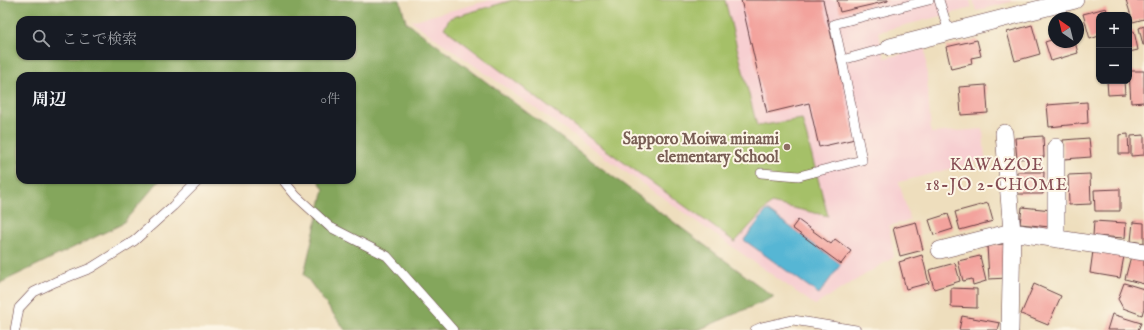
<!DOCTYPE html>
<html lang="ja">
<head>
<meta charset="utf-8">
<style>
  :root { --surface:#171b24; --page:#242831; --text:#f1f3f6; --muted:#9ea1a6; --line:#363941 }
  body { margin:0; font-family:"IM FELL English","Noto Serif JP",serif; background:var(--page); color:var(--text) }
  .controls { position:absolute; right:12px; top:12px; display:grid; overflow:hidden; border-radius:8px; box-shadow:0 1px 3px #0004 }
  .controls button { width:36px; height:36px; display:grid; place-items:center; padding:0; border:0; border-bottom:1px solid var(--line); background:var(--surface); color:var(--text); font:20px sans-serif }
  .compass { position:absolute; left:1048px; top:12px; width:36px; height:36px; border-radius:50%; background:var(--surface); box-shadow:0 1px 3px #0004; rotate:325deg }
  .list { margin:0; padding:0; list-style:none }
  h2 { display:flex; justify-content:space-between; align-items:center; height:52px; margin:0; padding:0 16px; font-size:17px }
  h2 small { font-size:13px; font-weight:400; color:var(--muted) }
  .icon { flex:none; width:22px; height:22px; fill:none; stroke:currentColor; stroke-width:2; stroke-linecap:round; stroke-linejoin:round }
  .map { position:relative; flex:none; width:1144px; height:330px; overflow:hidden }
  .search { position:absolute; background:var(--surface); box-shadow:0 1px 3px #0004; left:16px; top:16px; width:340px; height:44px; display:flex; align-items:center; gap:10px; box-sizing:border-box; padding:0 14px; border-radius:12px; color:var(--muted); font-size:15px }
  .panel { position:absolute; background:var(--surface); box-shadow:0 1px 3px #0004; left:16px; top:72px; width:340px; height:112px; border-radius:12px }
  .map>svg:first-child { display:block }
  .built { fill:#f7cfd1 }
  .green { fill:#a5c067; stroke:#787049 }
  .forest { fill:#84a65c; stroke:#676244; fill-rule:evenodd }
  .water { fill:#56b6d4; stroke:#506a80 }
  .building { fill:#f3a39d }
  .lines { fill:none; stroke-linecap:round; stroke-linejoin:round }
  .service-casing { stroke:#633c41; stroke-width:10 }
  .minor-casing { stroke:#633c41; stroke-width:18 }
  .service { stroke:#fff; stroke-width:9 }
  .minor { stroke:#fff; stroke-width:17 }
  .education-dot { fill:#8d6e63; stroke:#fcf5e5; stroke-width:1.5 }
  .labels { text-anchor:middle; stroke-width:4; stroke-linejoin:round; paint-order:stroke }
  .education-label { font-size:16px; font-weight:bold; fill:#785e54; stroke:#fcf5e5; text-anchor:end }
  .neighbourhood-label { font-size:17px; letter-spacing:1px; fill:#854d53; stroke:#fcf5e5 }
</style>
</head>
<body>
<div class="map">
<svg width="1144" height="330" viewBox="0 0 1144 330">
  <rect width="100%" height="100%" fill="#fcf5e5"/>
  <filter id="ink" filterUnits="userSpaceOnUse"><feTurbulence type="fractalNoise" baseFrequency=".025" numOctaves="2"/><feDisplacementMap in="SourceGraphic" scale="8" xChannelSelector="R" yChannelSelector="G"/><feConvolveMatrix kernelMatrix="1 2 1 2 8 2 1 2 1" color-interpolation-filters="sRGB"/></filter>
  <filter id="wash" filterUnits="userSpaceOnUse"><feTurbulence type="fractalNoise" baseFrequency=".012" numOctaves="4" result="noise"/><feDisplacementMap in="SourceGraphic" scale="16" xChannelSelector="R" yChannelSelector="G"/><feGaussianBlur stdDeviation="0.9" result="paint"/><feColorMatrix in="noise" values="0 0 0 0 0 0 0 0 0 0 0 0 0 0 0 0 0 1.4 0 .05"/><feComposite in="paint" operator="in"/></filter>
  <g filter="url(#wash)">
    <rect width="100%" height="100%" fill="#eedebd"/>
    <path class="built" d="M491 0H970L972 8 878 32 885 58 925 48 931 133 983 129 985 160 899 182 910 220 889 226 894 257 815 305 411 21Z
      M973 0H1017L976 11Z"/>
    <path class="green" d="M513 0H725L757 126 802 119 828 216 771 203 735 242 591 139 444 28 450 18Z"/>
    <path class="forest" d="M0 0H400L406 22 774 297 698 330H345L304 274 324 189 318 180H352V76H20V180H160L122 224 0 283ZM20 20H352V56H20Z"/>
    <path class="water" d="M767 210 841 264 819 294 744 240Z"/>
    <g id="blocks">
      <path class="building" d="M741 0H823L855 139 819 147 809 103 767 113Z
        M837 0H888V1L840 12Z
        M1126 0H1144V19L1133 22Z
        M1106 8 1108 15H1099V36L1090 39 1083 14Z
        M1032 25 1040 54 1015 61 1007 32Z
        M1144 26V45H1143L1139 28Z
        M1134 31 1138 50 1129 52V32Z
        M1054 39V42H1075L1078 53 1051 61 1045 42Z
        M977 40 981 56 971 58 972 64 951 69 946 47Z
        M1129 71H1144V102L1131 103Z
        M1107 81H1124L1125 94 1108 95Z
        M986 85 988 113 961 115 959 87Z
        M1087 102 1088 123 1049 127 1047 105Z
        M1128 134 1129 154H1119V135Z
        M1144 135V155L1131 156V136Z
        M1043 136 1044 157 1017 159 1015 138Z
        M1089 138 1091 157 1064 159 1063 140Z
        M1017 172H1044L1043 194H1017Z
        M1090 174 1091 204 1069 205 1068 175Z
        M1120 189V211H1095L1094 190Z
        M988 203 993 221 960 230 955 212Z
        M1022 207 1052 210 1050 227 1020 224Z
        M948 214 953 229 934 235 929 220Z
        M798 220 831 244 835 239 851 251 841 264 792 228Z
        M1094 221 1126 223 1125 238 1093 236Z
        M916 222 923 250 900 256 893 228Z
        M1133 222 1144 223V243L1131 241Z
        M1005 244 1007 278 989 279 987 245Z
        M1093 251 1124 256 1120 278 1090 273Z
        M922 255 929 283 906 289 899 262Z
        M980 256 986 281 973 285 972 279 963 281 958 261Z
        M1131 256 1144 260V284L1125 279Z
        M955 263 960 281 934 289 929 270Z
        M1124 283 1144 289V308L1142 315 1123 308 1118 299Z
        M1034 284 1061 296 1048 325 1021 314Z
        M951 288 977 289V308L951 307Z
        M1112 314 1141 323 1138 330H1107Z
        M962 316 1000 323 998 330H959Z"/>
    </g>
  </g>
  <g filter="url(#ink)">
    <use href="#blocks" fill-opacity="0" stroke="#633c41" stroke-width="1"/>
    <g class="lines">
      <g class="service-casing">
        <path id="service" d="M939 0 949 32
          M842 60 834 24 929 0
          M761 173 799 176 862 160 842 60 890 47
          M283 180 296 196 330 227 387 256 453 330
          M15 330 19 308 34 292 55 282 91 268 134 241 173 206 199 180
          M755 330 762 327 793 320 856 330"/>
      </g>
      <g class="minor-casing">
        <path id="minor" d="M890 47 1075 0
          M1004 133 1012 232 1010 330
          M1056 147V238
          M940 250 1012 232 1144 252"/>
      </g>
      <use href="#service" class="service"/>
      <use href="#minor" class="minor"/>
    </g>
  </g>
  <circle class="education-dot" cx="787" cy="147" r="4"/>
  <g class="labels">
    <g class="education-label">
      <text x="779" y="144">Sapporo Moiwa minami<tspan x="779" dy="18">elementary School</tspan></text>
    </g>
    <g class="neighbourhood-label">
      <text x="997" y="170">KAWAZOE<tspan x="997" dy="20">18-JO 2-CHOME</tspan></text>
    </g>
  </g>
</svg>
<div class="controls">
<button>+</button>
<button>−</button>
</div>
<svg class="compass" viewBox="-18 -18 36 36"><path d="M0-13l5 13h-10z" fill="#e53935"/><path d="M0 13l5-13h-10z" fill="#9ea1a6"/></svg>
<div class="search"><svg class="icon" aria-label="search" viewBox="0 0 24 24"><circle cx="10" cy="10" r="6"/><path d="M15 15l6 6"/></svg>ここで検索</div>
<section class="panel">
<h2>周辺<small>0件</small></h2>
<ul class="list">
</ul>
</section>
</div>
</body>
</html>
